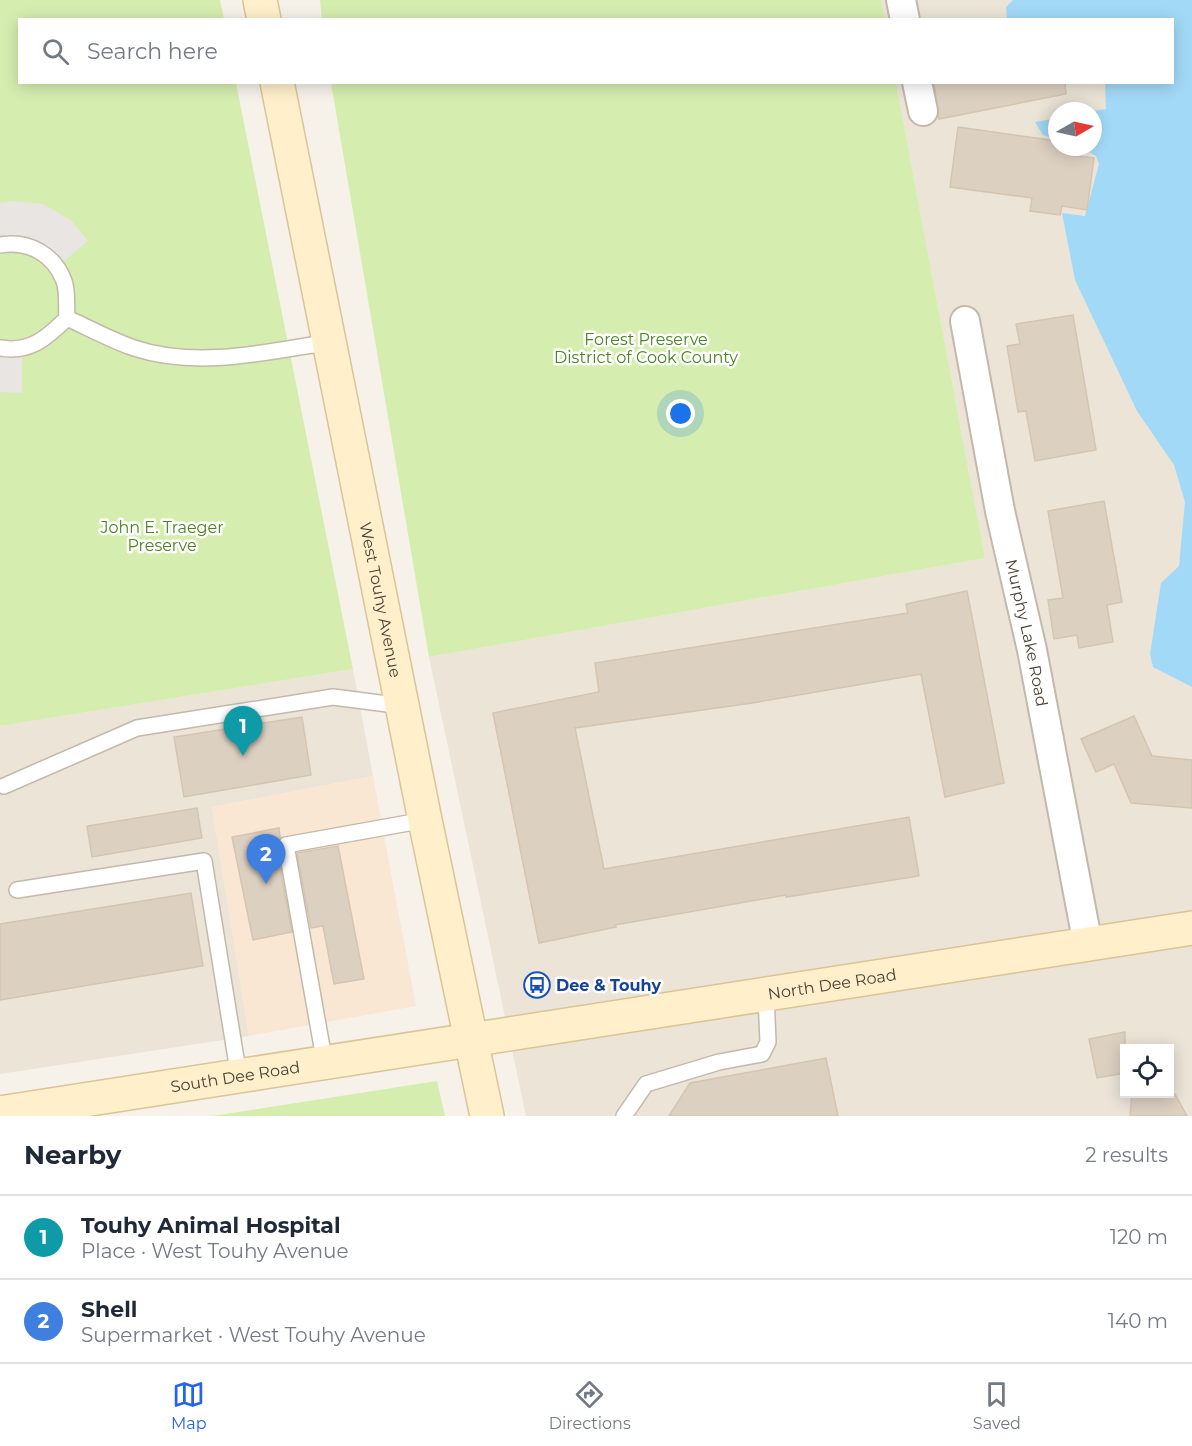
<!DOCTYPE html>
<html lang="en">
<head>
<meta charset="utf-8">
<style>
  :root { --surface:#fff; --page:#f2f2f3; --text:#1f2937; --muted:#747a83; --line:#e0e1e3; --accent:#2563eb }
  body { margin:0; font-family:Montserrat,sans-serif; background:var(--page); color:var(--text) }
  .controls { position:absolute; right:18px; bottom:18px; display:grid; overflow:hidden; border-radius:0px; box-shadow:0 3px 15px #0003 }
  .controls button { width:54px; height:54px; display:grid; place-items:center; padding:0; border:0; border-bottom:2px solid var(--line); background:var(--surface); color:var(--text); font:30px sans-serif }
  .compass { position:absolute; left:1048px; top:102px; width:54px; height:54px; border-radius:50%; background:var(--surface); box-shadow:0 3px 15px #0003; rotate:81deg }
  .you { position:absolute; left:681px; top:414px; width:21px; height:21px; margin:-15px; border:4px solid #fff; border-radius:50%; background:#1a73e8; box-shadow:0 0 0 9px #1a73e833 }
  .badge { display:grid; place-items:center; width:39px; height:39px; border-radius:50%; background:var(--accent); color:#fff; font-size:20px; font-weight:700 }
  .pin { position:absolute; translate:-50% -50px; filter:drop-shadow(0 2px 3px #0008) }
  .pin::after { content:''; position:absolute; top:32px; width:21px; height:18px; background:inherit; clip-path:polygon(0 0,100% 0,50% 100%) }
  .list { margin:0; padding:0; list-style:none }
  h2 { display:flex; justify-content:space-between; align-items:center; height:78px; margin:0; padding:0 24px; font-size:26px }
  h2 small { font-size:20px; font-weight:400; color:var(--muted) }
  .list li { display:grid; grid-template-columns:39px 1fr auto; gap:18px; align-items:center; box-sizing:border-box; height:84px; padding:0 24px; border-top:2px solid var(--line) }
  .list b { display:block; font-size:22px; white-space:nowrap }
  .list p { margin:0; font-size:20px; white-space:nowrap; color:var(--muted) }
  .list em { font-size:20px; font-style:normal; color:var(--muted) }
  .icon { flex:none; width:33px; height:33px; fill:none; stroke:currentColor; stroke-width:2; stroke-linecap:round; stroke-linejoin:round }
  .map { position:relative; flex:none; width:1192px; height:1116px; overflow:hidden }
  .search { position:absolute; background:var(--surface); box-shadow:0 3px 15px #0003; left:18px; right:18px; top:18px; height:66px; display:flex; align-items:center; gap:15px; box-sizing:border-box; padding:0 21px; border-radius:0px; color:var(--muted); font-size:22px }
  .sheet { height:246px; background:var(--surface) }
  nav { display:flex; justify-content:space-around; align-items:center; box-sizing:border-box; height:84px; border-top:2px solid var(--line); background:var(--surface); font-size:16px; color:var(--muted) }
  nav a { display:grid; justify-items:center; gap:3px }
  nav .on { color:var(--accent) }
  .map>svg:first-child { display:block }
  .residential { fill:#ebe4d7; fill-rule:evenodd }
  .commercial { fill:#f9e7d4 }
  .green { fill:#d5eeaf }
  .parking { fill:#e8e5e2 }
  .water { fill:#a2d9f7 }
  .building { fill:#dcd0c1; stroke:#d5c5b0; stroke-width:1.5 }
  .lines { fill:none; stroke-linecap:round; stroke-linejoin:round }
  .service-casing { stroke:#c3b9ab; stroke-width:18 }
  .minor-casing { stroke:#c3b9ab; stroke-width:32 }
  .secondary-casing { stroke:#dac496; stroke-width:36 }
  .service { stroke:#fff; stroke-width:15 }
  .minor { stroke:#fff; stroke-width:28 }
  .secondary { stroke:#fff0cb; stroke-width:33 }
  .labels { text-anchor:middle; stroke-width:5; stroke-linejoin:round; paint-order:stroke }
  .park-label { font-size:16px; fill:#4d8423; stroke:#fff }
  .street-label { font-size:16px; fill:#4b4237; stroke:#fff }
  .transit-label { font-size:16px; font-weight:bold; fill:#164399; stroke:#fff; text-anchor:start }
</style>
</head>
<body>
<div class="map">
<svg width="1192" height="1116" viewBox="0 0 1192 1116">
  <rect width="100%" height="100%" fill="#f6f2ea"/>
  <path class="residential" d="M881 0H1192V1116H526L429 657 985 558 896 83 1172 82V20L885 19ZM1057 111H1093V147H1057ZM1124 1048H1170V1094H1124Z
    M353 669 373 776 212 807 249 1036 0 1074V726Z"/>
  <path class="commercial" d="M373 776 416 1006 249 1036 212 807Z"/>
  <path class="green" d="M0 0H220L224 19 20 20V82L236 83 353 669 0 726Z
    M320 0H881L885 19 322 20Z
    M331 83H896L985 558 429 657Z
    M437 1081 445 1116H212Z"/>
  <path class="parking" d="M14 201 43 204 71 220 88 241 57 267 47 256 0 245V203Z
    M0 348 22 349V393L0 392Z"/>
  <path class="water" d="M1013 0H1192V687L1153 667 1150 654 1161 583 1179 566 1185 502 1174 465 1137 411 1075 280 1062 213 1085 216 1099 164 1096 156 1080 147H1093V111L1106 109 1105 83 1172 82V20L1007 19 1006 7Z
    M1057 118V139L1043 135 1035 122Z"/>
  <path class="building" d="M934 82H1065L1066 94 939 119Z
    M958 127 1057 141V147H1069L1068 155 1094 158 1087 210 1062 206 1060 215 1030 211 1032 198 950 187Z
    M1073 315 1096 450 1035 461 1026 411 1018 412 1007 346 1020 344 1016 324Z
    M1104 501 1122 602 1107 605 1113 642 1079 648 1077 635 1054 639 1048 600 1063 598 1048 511Z
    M967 591 1004 783 945 797 921 674 752 703 575 728 604 869 909 817 919 876 786 897V895L615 925 616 927 539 943 493 713 599 692 595 663 908 613 906 604Z
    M1134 716 1152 756 1192 760V808L1131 803 1114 764 1096 772 1081 739Z
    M302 717 311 775 184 797 174 737Z
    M197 808 202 838 92 857 87 826Z
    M279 828 280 837 276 847 292 932 253 940 232 837Z
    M338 846 364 979 334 984 323 926 311 928 297 853Z
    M191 893 203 966 0 1000V924Z
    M1125 1032V1073L1097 1078 1089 1039Z
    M826 1058 838 1116H669L690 1083Z
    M1132 1094H1175L1187 1116H1130Z"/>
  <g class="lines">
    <g class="service-casing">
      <path id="service" d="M0 245C28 240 54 254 64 281 68 291 66 307 67 318 47 338 30 353 0 348
        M67 318C89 328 111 340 134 348 198 369 266 352 330 342
        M4 786 137 728 333 697 403 706
        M17 890 204 861 239 1077
        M325 1064 286 845 425 820
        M624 1116 646 1084 719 1062 762 1054 768 1042 766 995"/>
    </g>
    <g class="minor-casing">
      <g id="minor">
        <path d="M901 0 905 20"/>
        <path d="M917 82 923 111"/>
        <path id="s1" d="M965 321 1000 511 1032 650 1088 945"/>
      </g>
    </g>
    <g class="secondary-casing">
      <g id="secondary">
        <path d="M260 0 264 20"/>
        <path id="s2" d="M277 82 425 820 487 1116"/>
        <path id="s3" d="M0 1113 1192 928"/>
      </g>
    </g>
    <use href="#service" class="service"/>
    <use href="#minor" class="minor"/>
    <use href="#secondary" class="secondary"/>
  </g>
  <defs>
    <g id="bus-ring" transform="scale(1.35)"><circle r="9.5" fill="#fff" stroke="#1a4fb4" stroke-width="1.5"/><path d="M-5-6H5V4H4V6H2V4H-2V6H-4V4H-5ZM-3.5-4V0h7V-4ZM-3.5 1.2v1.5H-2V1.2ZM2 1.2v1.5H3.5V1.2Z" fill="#1a4fb4"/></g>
  </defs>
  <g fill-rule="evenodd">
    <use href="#bus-ring" x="537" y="985"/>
  </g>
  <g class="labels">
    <g class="park-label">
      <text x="646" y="345">Forest Preserve<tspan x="646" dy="18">District of Cook County</tspan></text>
      <text x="162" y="533">John E. Traeger<tspan x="162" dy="18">Preserve</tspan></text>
    </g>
    <g class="street-label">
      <text dy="6" stroke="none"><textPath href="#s2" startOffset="528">West Touhy Avenue</textPath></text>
      <text dy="6" stroke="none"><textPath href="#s1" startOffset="318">Murphy Lake Road</textPath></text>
      <text dy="6" stroke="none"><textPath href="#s3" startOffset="842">North Dee Road</textPath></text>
      <text dy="6" stroke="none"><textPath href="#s3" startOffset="238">South Dee Road</textPath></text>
    </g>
    <g class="transit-label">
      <text x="556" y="991">Dee &amp; Touhy</text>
    </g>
  </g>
</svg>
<div class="controls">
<button><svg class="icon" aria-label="locate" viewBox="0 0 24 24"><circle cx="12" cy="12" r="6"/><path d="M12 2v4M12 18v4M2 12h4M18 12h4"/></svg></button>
</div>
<svg class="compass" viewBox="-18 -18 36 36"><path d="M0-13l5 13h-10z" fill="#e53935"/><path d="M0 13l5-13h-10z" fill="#747a83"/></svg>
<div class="you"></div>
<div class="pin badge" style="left:243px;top:756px;background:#0f9aa8">1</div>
<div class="pin badge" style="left:266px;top:884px;background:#3f7fe0">2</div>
<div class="search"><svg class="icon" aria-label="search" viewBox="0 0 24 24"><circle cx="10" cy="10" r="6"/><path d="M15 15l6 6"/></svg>Search here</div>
</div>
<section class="sheet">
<h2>Nearby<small>2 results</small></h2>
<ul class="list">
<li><span class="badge" style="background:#0f9aa8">1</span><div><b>Touhy Animal Hospital</b><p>Place · West Touhy Avenue</p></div><em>120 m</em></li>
<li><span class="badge" style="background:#3f7fe0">2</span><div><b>Shell</b><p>Supermarket · West Touhy Avenue</p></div><em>140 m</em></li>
</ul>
</section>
<nav>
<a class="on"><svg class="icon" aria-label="map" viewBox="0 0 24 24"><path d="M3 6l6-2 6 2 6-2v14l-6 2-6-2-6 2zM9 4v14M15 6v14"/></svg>Map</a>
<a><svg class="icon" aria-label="directions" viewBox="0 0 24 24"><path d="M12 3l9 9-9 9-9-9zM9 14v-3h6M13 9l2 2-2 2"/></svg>Directions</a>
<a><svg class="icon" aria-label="saved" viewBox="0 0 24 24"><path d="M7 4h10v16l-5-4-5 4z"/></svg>Saved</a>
</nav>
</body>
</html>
